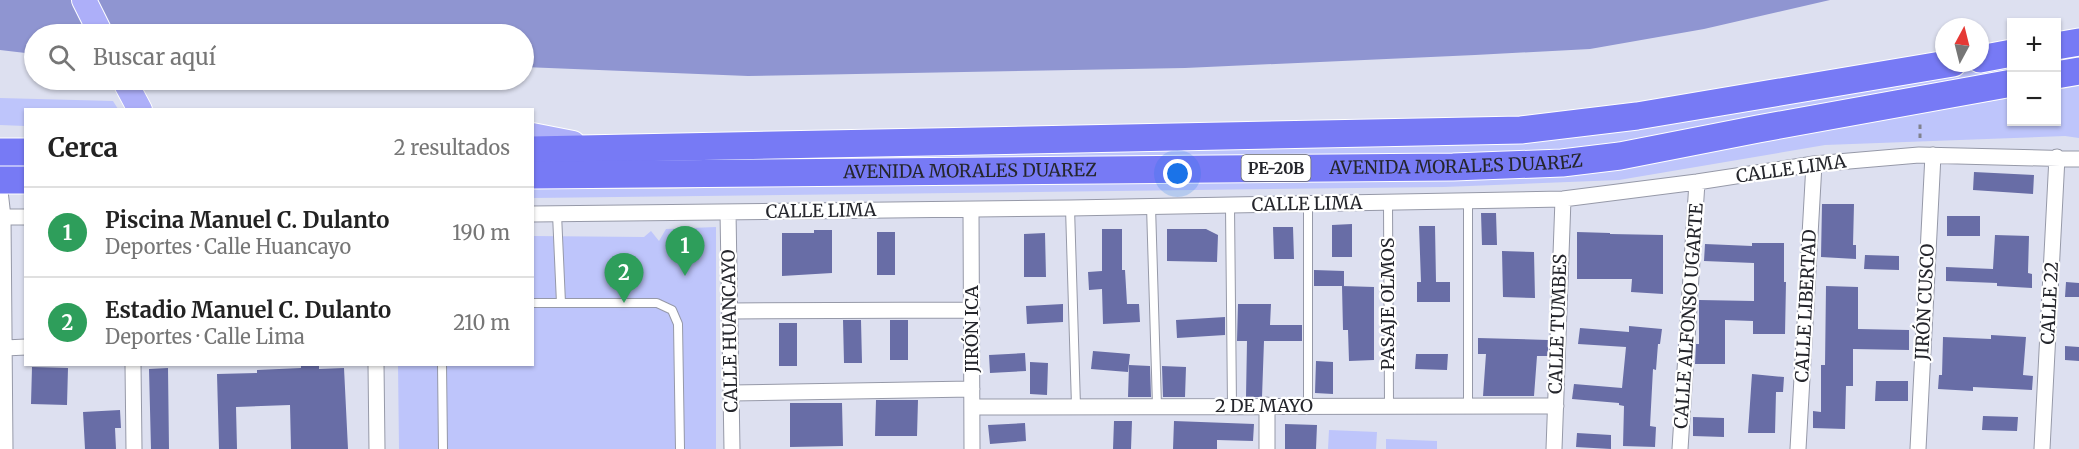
<!DOCTYPE html>
<html lang="es">
<head>
<meta charset="utf-8">
<style>
  :root { --surface:#fff; --page:#f2f2f2; --text:#222; --muted:#767676; --line:#e0e0e0; --accent:#1a73e8 }
  body { margin:0; font-family:Merriweather,serif; background:var(--page); color:var(--text) }
  .controls { position:absolute; right:18px; top:18px; display:grid; overflow:hidden; border-radius:0px; box-shadow:0 2px 4px #0004 }
  .controls button { width:54px; height:54px; display:grid; place-items:center; padding:0; border:0; border-bottom:2px solid var(--line); background:var(--surface); color:var(--text); font:30px sans-serif }
  .compass { position:absolute; left:1935px; top:18px; width:54px; height:54px; border-radius:50%; background:var(--surface); box-shadow:0 2px 4px #0004; rotate:7deg }
  .you { position:absolute; left:1178px; top:174px; width:21px; height:21px; margin:-15px; border:4px solid #fff; border-radius:50%; background:#1a73e8; box-shadow:0 0 0 9px #1a73e833 }
  .badge { display:grid; place-items:center; width:39px; height:39px; border-radius:50%; background:var(--accent); color:#fff; font-size:20px; font-weight:700 }
  .pin { position:absolute; translate:-50% -50px; filter:drop-shadow(0 2px 3px #0008) }
  .pin::after { content:''; position:absolute; top:32px; width:21px; height:18px; background:inherit; clip-path:polygon(0 0,100% 0,50% 100%) }
  .list { margin:0; padding:0; list-style:none }
  h2 { display:flex; justify-content:space-between; align-items:center; height:78px; margin:0; padding:0 24px; font-size:26px }
  h2 small { font-size:20px; font-weight:400; color:var(--muted) }
  .list li { display:grid; grid-template-columns:39px 1fr auto; gap:18px; align-items:center; box-sizing:border-box; height:90px; padding:0 24px; border-top:2px solid var(--line) }
  .list b { display:block; font-size:22px; white-space:nowrap }
  .list p { margin:0; font-size:20px; white-space:nowrap; color:var(--muted) }
  .list em { font-size:20px; font-style:normal; color:var(--muted) }
  .icon { flex:none; width:33px; height:33px; fill:none; stroke:currentColor; stroke-width:2; stroke-linecap:round; stroke-linejoin:round }
  .map { position:relative; flex:none; width:2079px; height:449px; overflow:hidden }
  .search { position:absolute; background:var(--surface); box-shadow:0 2px 4px #0004; left:24px; top:24px; width:510px; height:66px; display:flex; align-items:center; gap:15px; box-sizing:border-box; padding:0 21px; border-radius:33px; color:var(--muted); font-size:22px }
  .panel { position:absolute; background:var(--surface); box-shadow:0 2px 4px #0004; left:24px; top:108px; width:510px; height:258px; border-radius:0px }
  .map>svg:first-child { display:block }
  .green { fill:#bec5fb }
  .water { fill:#8f95d1 }
  .building { fill:#686da6 }
  .lines { fill:none; stroke-linecap:round; stroke-linejoin:round }
  .lane-casing { stroke:#9699a8; stroke-width:10 }
  .street-casing { stroke:#9699a8; stroke-width:17 }
  .primary-casing { stroke:#fff; stroke-width:26 }
  .highway-casing { stroke:#fff; stroke-width:29 }
  .path { stroke:#80828d; stroke-width:3; stroke-dasharray:4.5 4.5; stroke-linecap:butt }
  .lane { stroke:#fff; stroke-width:8 }
  .street { stroke:#fff; stroke-width:15 }
  .primary { stroke:#adaff9; stroke-width:24 }
  .highway { stroke:#777af5; stroke-width:27 }
  .labels { text-anchor:middle; stroke-width:4.5; stroke-linejoin:round; paint-order:stroke }
  .shield { fill:#fff; stroke:#66676b; stroke-width:1.5 }
  .shield-label { font-size:16px; font-weight:bold; fill:#25262c }
  .street-label { font-size:18px; fill:#25262c; stroke:#fff }
</style>
</head>
<body>
<div class="map">
<svg width="2079" height="449" viewBox="0 0 2079 449">
  <rect width="100%" height="100%" fill="#dde0f0"/>
  <path class="green" d="M2011 63V74L1665 136 1568 150 1441 155 533 163 1489 140 1821 97Z
    M2079 86V138L2065 136 1825 145 1619 180 1444 187 533 198 532 189H670L1050 178 1446 177 1842 126 2011 98 2012 122H2056L2057 90Z
    M0 98 113 101 118 109 26 110 25 126 0 125Z
    M716 227V449H399L398 365 532 364 533 236 644 237 651 231 659 241 666 229Z
    M1329 430 1377 432 1376 449H1328Z
    M1386 439 1437 441V449H1386Z"/>
  <path class="water" d="M0 0H1830L1704 29 1590 49 1475 55 1185 68 748 76 524 67V34H34V54L0 50Z"/>
  <path class="building" d="M1974 172 2034 175 2033 194 1973 190Z
    M1822 204H1854L1853 245H1856V259L1821 257Z
    M1481 213H1496L1497 245H1482Z
    M1947 216H1980V236H1947Z
    M1352 224V257H1332V225Z
    M1419 226H1435L1436 282H1450V302H1417V282H1421Z
    M1273 227H1293L1294 259H1274Z
    M1102 229H1122V270H1125L1127 304H1139L1140 322 1103 324 1102 289 1089 290 1088 272 1102 271Z
    M1167 229H1206L1218 235 1217 262 1167 261Z
    M814 230H832V273L782 276V233H814Z
    M877 232H895V275H877Z
    M1577 232 1610 233V234L1663 235V294L1631 292 1632 279H1577Z
    M1045 233 1046 277H1024V234Z
    M1995 235 2029 236 2028 273 2032 274V288L1997 286V283L1946 281V267L1993 269Z
    M1752 243H1784V282H1786L1785 334H1753V321L1725 320V364H1695L1696 344H1699V300L1754 301V263L1704 261 1705 244 1752 246Z
    M1502 251 1534 252 1535 298 1503 297Z
    M1865 255 1899 256V270L1864 269Z
    M1314 270 1344 271V286H1314Z
    M2066 282 2079 283V297H2065Z
    M1342 286 1374 287V360L1349 361 1348 330H1343Z
    M1826 286 1858 287V329L1909 330V350L1853 349V386H1846L1845 429 1813 428V411L1821 412V365H1825Z
    M1063 304V322L1027 324 1026 306Z
    M1238 304H1271L1270 325H1302V341H1264L1262 397H1246L1247 341H1237Z
    M1225 317V335L1177 338 1176 320Z
    M843 320H861L862 363H844Z
    M890 320H908V360H890Z
    M779 323H797V366H779Z
    M1629 326 1662 329 1660 344H1658L1656 370 1653 369 1650 426 1656 427 1655 447 1623 446 1624 406 1619 405V403L1572 399 1574 384 1622 388 1626 347 1578 344 1580 328 1629 332Z
    M1991 335 2026 337 2023 375 2033 376 2032 390 1973 387V391L1938 389 1939 375H1942L1943 337 1991 339Z
    M1478 338 1548 340V356H1537L1534 396H1483L1486 354H1478Z
    M2065 346 2079 347V361L2065 360Z
    M1093 351 1130 354 1128 372 1091 369Z
    M1025 353 1026 371 990 373 989 355Z
    M1416 354H1448L1447 370 1415 369Z
    M1316 361 1333 362V394L1315 393Z
    M1030 362 1048 363 1047 395 1030 394Z
    M319 364V369L344 368 348 449H291L290 405 236 407 237 449H219L217 374 257 373V370L301 368V365Z
    M1129 365 1150 366 1151 397H1128Z
    M1162 366 1186 367 1185 397H1163Z
    M32 367 68 368 67 405 31 404Z
    M168 368 169 449H151L149 369Z
    M1752 374 1784 377 1783 392H1776L1775 433H1748Z
    M1876 381H1908V401H1875Z
    M876 400H918L917 436H875Z
    M790 403H842L843 446 790 447Z
    M120 410 121 428H115L116 449H85L83 412Z
    M1983 416 2018 417 2017 431 1982 430Z
    M1693 417 1724 418V437L1693 436Z
    M1114 421H1132L1131 449H1113Z
    M1174 421 1254 424 1253 441 1217 440V449H1173Z
    M1025 423 1026 441 990 444 988 425Z
    M1285 424 1317 425 1316 449H1285Z
    M1577 433 1611 435V449L1576 447Z"/>
  <g class="lines">
    <g class="lane-casing">
      <path id="lane" d="M1468 201V406
        M1388 203 1389 405
        M1151 206 1157 406
        M1230 206 1232 406
        M1070 208 1076 406
        M557 214 561 303
        M532 303H657L672 310 678 324 680 449
        M442 364 443 449
        M1308 406V204"/>
    </g>
    <g class="street-casing">
      <path id="street" d="M0 191 3 217 5 449
        M971 210 972 449
        M728 212 732 449
        M532 214 1070 208 1563 199 1697 182 1814 164 1919 155 2079 159
        M0 215 3 217H26
        M730 311 972 310
        M5 348 26 347
        M133 364 134 449
        M376 364 377 449
        M732 393 972 389
        M972 407 1556 406
        M1267 449V405
        M1554 449 1563 199
        M1680 449 1697 182
        M1798 449 1814 164
        M1918 449 1933 155
        M2042 449 2057 157"/>
    </g>
    <g class="primary-casing">
      <path id="primary" d="M84 0 101 34
        M124 80 140 110
        M532 135 573 143"/>
    </g>
    <g class="highway-casing">
      <g id="highway">
        <path d="M2056 46 2079 42"/>
        <path d="M1980 59 2012 53"/>
        <path d="M2056 75 2079 71"/>
        <path d="M532 150 1521 130 1637 116 1953 63"/>
        <path d="M0 152H26"/>
        <path id="s1" d="M532 175 1453 167 1562 163 1620 156 1758 129 2012 83"/>
        <path d="M0 180H26"/>
      </g>
    </g>
    <path class="path" d="M1920 138V121"/>
    <use href="#lane" class="lane"/>
    <use href="#street" class="street"/>
    <use href="#primary" class="primary"/>
    <use href="#highway" class="highway"/>
  </g>
  <g class="labels">
    <rect class="shield" x="1241.5" y="155" width="69" height="26" rx="4.5"/>
    <g class="shield-label">
      <text x="1276" y="174">PE-20B</text>
    </g>
    <g class="street-label">
      <text dy="6" stroke="none"><textPath href="#s1" startOffset="924">AVENIDA MORALES DUAREZ</textPath></text>
      <text transform="translate(1791 169) rotate(-8)" y="6">CALLE LIMA</text>
      <text dy="6" stroke="none"><textPath href="#s1" startOffset="438">AVENIDA MORALES DUAREZ</textPath></text>
      <text transform="translate(1307 204) rotate(-1)" y="6">CALLE LIMA</text>
      <text transform="translate(821 211) rotate(-1)" y="6">CALLE LIMA</text>
      <text transform="translate(1925 302) rotate(-87)" y="6">JIRÓN CUSCO</text>
      <text transform="translate(2050 303) rotate(-87)" y="6">CALLE 22</text>
      <text transform="translate(1388 304) rotate(-90)" y="6">PASAJE OLMOS</text>
      <text transform="translate(1806 306) rotate(-87)" y="6">CALLE LIBERTAD</text>
      <text transform="translate(1689 316) rotate(-86)" y="6">CALLE ALFONSO UGARTE</text>
      <text transform="translate(1558 324) rotate(-88)" y="6">CALLE TUMBES</text>
      <text transform="translate(972 329) rotate(-90)" y="6">JIRÓN ICA</text>
      <text transform="translate(730 331) rotate(-91)" y="6">CALLE HUANCAYO</text>
      <text x="1264" y="412">2 DE MAYO</text>
    </g>
  </g>
</svg>
<div class="controls">
<button>+</button>
<button>−</button>
</div>
<svg class="compass" viewBox="-18 -18 36 36"><path d="M0-13l5 13h-10z" fill="#e53935"/><path d="M0 13l5-13h-10z" fill="#767676"/></svg>
<div class="you"></div>
<div class="pin badge" style="left:685px;top:276px;background:#2e9e5b">1</div>
<div class="pin badge" style="left:624px;top:303px;background:#2e9e5b">2</div>
<div class="search"><svg class="icon" aria-label="search" viewBox="0 0 24 24"><circle cx="10" cy="10" r="6"/><path d="M15 15l6 6"/></svg>Buscar aquí</div>
<section class="panel">
<h2>Cerca<small>2 resultados</small></h2>
<ul class="list">
<li><span class="badge" style="background:#2e9e5b">1</span><div><b>Piscina Manuel C. Dulanto</b><p>Deportes · Calle Huancayo</p></div><em>190 m</em></li>
<li><span class="badge" style="background:#2e9e5b">2</span><div><b>Estadio Manuel C. Dulanto</b><p>Deportes · Calle Lima</p></div><em>210 m</em></li>
</ul>
</section>
</div>
</body>
</html>
